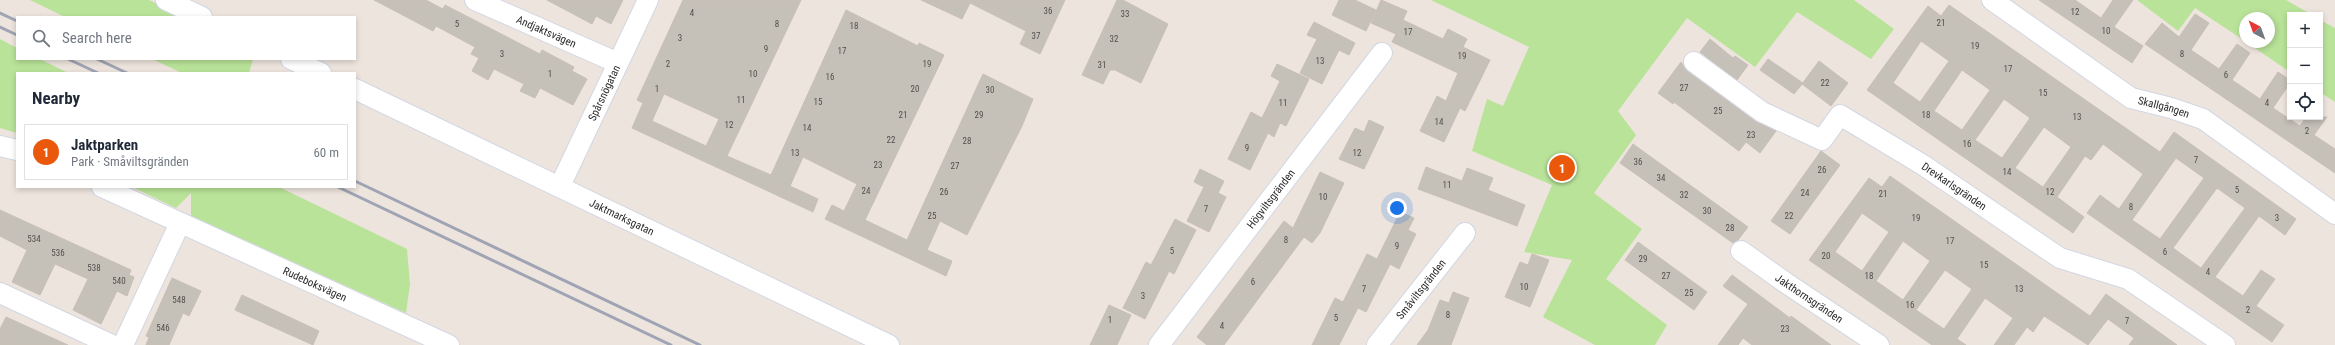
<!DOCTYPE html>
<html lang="en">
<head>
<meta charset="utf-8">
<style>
  :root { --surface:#fff; --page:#f2f2f3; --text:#1f2937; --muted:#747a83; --line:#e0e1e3; --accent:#ea580c }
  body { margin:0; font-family:"Roboto Condensed",sans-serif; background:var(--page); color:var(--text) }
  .controls { position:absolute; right:12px; top:12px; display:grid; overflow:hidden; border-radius:0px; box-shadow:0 2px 6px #0003 }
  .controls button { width:36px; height:36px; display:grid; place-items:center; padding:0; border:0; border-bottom:1px solid var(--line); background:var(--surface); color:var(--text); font:20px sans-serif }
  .compass { position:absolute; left:2239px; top:12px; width:36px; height:36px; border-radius:50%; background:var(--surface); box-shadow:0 2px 6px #0003; rotate:319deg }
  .you { position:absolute; left:1397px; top:208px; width:14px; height:14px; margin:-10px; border:3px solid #fff; border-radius:50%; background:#1a73e8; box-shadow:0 0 0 6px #1a73e833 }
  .badge { display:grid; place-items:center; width:26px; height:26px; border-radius:50%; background:var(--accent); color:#fff; font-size:13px; font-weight:700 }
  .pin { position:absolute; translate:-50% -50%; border:2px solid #fff; box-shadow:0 1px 4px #0006 }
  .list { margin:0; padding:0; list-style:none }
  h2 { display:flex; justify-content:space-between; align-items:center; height:52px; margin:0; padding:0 16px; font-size:17px }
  h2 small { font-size:13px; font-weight:400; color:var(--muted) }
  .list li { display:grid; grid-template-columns:26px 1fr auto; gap:12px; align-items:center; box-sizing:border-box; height:56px; margin:0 8px 8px; padding:0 8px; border:1px solid var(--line); border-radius:0px }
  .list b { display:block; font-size:15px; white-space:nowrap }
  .list p { margin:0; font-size:13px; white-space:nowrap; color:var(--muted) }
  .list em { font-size:13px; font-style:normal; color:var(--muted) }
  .icon { flex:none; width:22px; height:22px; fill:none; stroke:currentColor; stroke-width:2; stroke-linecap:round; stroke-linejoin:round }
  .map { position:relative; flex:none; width:2335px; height:345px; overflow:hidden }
  .search { position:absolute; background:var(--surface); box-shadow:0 2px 6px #0003; left:16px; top:16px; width:340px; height:44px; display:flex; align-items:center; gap:10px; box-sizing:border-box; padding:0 14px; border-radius:0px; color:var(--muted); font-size:15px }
  .panel { position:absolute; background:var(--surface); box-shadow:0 2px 6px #0003; left:16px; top:72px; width:340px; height:116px; border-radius:0px }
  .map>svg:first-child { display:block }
  .green { fill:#b9e399 }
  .building { fill:#c5c0b8; stroke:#c8c0b6; fill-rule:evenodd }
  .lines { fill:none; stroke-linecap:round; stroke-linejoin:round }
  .minor-casing { stroke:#d2d7e3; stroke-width:22 }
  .minor { stroke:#fff; stroke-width:20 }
  .rail { stroke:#9fa4b5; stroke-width:3 }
  .labels { text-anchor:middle; stroke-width:3.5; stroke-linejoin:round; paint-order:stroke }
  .number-label { font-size:9px; fill:#52504e }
  .street-label { font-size:11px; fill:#2b2b2b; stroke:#fff }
</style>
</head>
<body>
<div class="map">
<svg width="2335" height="345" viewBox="0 0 2335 345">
  <rect width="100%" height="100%" fill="#ede4dd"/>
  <path class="green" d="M30 0H149L186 17H65Z
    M1431 0H1854L1894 29 1871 59 1797 12 1755 67 1687 18 1618 111 1636 135 1594 193 1642 229 1606 279 1667 325 1655 345H1595L1543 317 1572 260 1524 252 1552 185 1472 151 1487 99 1503 106 1529 47Z
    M2137 0H2286L2312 15H2290V72L2246 42H2269V18H2245V41L2195 8 2178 31Z
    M2320 20 2335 28V102L2320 92Z
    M0 39 17 48V59H40L68 73H17V133L0 128Z
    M152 59H253L249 73H182Z
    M132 187H279L407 249 410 284 406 313 191 216V193L176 208Z"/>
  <path class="building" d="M374 0H426L443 9 445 5 540 54 542 50 574 67 572 71 587 79 573 105 540 88 535 98 520 91 524 84 494 69 488 80 472 71 479 58 471 54 475 47 436 26 433 31Z
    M547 0H623L611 24 596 16 592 24Z
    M683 0H801L727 156 771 175 846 10 918 46 919 43 944 55 865 220 907 240 983 74 1033 99 1022 126 967 235 940 221 927 250 952 261 946 276 825 219 832 205 844 211 857 184 803 157 790 186 818 199 813 212 632 128 643 103 637 100ZM664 94 719 119 706 146 652 121Z
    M921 0H1065L1040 54 1020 44 1026 31 970 3 962 19Z
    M1117 0H1123L1168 24 1141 83 1115 70H1110L1103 84 1082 75Z
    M1339 0H1355L1376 10 1366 31 1332 15Z
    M1381 0 1407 11 1403 20 1443 39 1448 29 1467 39 1463 47 1490 60 1465 111 1460 108 1444 142 1420 131 1437 96 1446 101 1458 73 1392 42 1396 34 1371 23Z
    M2039 0H2075L2101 18 2113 0H2133L2114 27 2143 46 2132 63Z
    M1949 5 2160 152 2174 132 2296 219 2285 235 2259 216 2215 277 2243 296 2261 270 2275 279 2256 306 2284 325 2272 342 2087 213 2100 195 2119 209 2143 174 2103 144 2091 160 2085 156 2057 197 2084 217 2073 233 1867 90 1928 6 1941 16ZM1921 41 1949 61 1920 102 1893 83ZM1962 70 1990 90 1962 130 1934 111ZM2004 99 2030 118 2002 158 1975 140ZM2044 127 2071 147 2043 187 2015 168ZM2176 158 2204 178 2160 239 2132 220ZM2217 188 2245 208 2201 268 2173 248Z
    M2195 14 2209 23 2191 50 2219 69 2237 44 2250 53 2232 80 2260 99 2278 72 2290 80V83L2273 108 2300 126 2306 117H2327L2314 135 2335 149V173L2145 44 2162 23 2179 37Z
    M1314 22 1355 43 1349 55 1339 50 1322 84 1300 73 1317 39 1307 35Z
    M1710 39 1733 58 1735 56 1748 65 1737 80 1700 52Z
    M1768 59 1803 83 1794 94 1760 70Z
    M1819 61 1848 83 1831 106 1802 84Z
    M1681 62 1687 71 1755 121 1776 131 1760 153 1746 142 1739 151 1674 102 1673 104 1658 93Z
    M1277 64 1309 79 1286 126 1280 123 1274 137 1268 133 1250 170 1228 159 1251 112 1262 118 1280 81 1271 76Z
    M1369 120 1384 127 1364 169 1339 159 1355 128 1364 132Z
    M1633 144 1748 227 1738 240 1733 243 1620 163Z
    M1821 151 1840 165 1790 234 1771 221Z
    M1426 167 1462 181 1467 168 1493 178 1488 190 1525 205 1517 226 1418 189Z
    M1200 169 1224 181 1218 193 1226 197 1209 232 1187 221 1204 187 1194 182Z
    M1320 172 1344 183 1320 233 1312 243 1304 237 1224 345H1207L1197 337 1284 221 1293 228Z
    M1890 176 2090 316 2106 294 2177 345H2129L2134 338 2108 319 2088 345 2044 316 2033 332 2027 327 2014 345H1994L2013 318 1985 298 1957 339 1966 345H1932L1809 260 1869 178 1882 187ZM1862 213 1889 232 1862 271 1835 252ZM1903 241 1930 261 1903 300 1876 281ZM1945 270 1972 289 1944 329 1916 310Z
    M0 210 131 270 129 275 134 277 127 296 117 291 101 324 73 310 88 279 55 264 40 295 12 282 27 250 0 236Z
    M1400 212 1414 218 1408 230 1416 234 1399 269 1390 264 1366 312 1358 308 1339 345H1312L1335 298 1343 302 1367 254 1377 259Z
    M1175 219 1196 230 1174 274 1169 271 1145 319 1123 308 1146 262 1151 265Z
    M1638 242 1707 292 1694 310 1625 260Z
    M1532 254 1549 260 1530 307 1505 297 1520 262 1528 265Z
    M1732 275 1790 318 1791 316 1831 345H1752L1743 338 1738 345H1718L1748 304 1723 286Z
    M172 278 201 291 189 316 183 313 169 345H146L149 337 146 336Z
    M1453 292 1469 298 1451 345H1417L1428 330 1440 300 1449 303Z
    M242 295 319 331 313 345 235 310Z
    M1109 305 1131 315 1117 345H1090Z
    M6 317 68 345H0V329Z"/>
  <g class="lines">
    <g class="minor-casing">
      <g id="minor">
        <path d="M166 0 202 17"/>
        <path id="s1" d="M475 0 618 63"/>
        <path id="s2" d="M1992 0 2131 98 2171 108 2203 119 2335 214"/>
        <path d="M291 59 321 73"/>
        <path id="s3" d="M1694 62 1762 112 1822 140 1840 115 1923 165 2060 258 2128 279 2225 345"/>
        <path id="s4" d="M355 89 889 345"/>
        <path d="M0 146 17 150"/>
        <path id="s5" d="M560 186 648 0"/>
        <path id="s6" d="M102 187 449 345"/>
        <path id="s7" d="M1741 251 1786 283 1879 345"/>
        <path d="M0 293 112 345"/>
        <path d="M123 345 180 223"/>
        <path id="s8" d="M1159 345 1382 53"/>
        <path id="s9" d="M1377 345 1465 233"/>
      </g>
    </g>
    <use href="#minor" class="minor"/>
    <path class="rail" d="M0 13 17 21
      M0 27 17 35
      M68 59 98 73
      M97 59 127 73
      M355 181 700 345
      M338 187 671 345"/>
  </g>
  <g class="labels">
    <g class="number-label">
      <text x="1048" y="14">36</text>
      <text x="2075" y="15">12</text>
      <text x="692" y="16">4</text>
      <text x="1125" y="17">33</text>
      <text x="1941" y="26">21</text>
      <text x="457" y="27">5</text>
      <text x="777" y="27">8</text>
      <text x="854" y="29">18</text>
      <text x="2106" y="34">10</text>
      <text x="1408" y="35">17</text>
      <text x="1036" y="39">37</text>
      <text x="680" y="41">3</text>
      <text x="1114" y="42">32</text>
      <text x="1975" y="49">19</text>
      <text x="766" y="52">9</text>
      <text x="842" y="54">17</text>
      <text x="502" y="57">3</text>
      <text x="2182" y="57">8</text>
      <text x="1462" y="59">19</text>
      <text x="1320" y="64">13</text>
      <text x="668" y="67">2</text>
      <text x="927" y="67">19</text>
      <text x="1102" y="68">31</text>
      <text x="2008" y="72">17</text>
      <text x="550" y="77">1</text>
      <text x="753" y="77">10</text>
      <text x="2226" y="78">6</text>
      <text x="830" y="80">16</text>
      <text x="1825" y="86">22</text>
      <text x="1684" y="91">27</text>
      <text x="657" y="92">1</text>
      <text x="915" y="92">20</text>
      <text x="990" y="93">30</text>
      <text x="2043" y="96">15</text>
      <text x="741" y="103">11</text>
      <text x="818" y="105">15</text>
      <text x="1283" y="106">11</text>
      <text x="2267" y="106">4</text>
      <text x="1718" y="114">25</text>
      <text x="903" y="118">21</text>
      <text x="979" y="118">29</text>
      <text x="1926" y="118">18</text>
      <text x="2077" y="120">13</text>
      <text x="1439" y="125">14</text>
      <text x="729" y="128">12</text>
      <text x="807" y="131">14</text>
      <text x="2307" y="134">2</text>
      <text x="1751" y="138">23</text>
      <text x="891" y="143">22</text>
      <text x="967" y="144">28</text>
      <text x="1967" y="147">16</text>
      <text x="1247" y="151">9</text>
      <text x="795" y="156">13</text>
      <text x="1357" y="156">12</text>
      <text x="2196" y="163">7</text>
      <text x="1638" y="165">36</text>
      <text x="878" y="168">23</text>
      <text x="955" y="169">27</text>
      <text x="1822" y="173">26</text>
      <text x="2007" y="175">14</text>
      <text x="1661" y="181">34</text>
      <text x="1447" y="188">11</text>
      <text x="2237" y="193">5</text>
      <text x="866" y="194">24</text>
      <text x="944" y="195">26</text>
      <text x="2050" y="195">12</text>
      <text x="1805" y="196">24</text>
      <text x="1883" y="197">21</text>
      <text x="1684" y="198">32</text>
      <text x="1323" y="200">10</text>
      <text x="2131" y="210">8</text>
      <text x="1206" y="212">7</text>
      <text x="1707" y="214">30</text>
      <text x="932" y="219">25</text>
      <text x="1789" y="219">22</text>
      <text x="1916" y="221">19</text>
      <text x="2277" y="221">3</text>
      <text x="1730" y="231">28</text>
      <text x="34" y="242">534</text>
      <text x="1286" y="243">8</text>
      <text x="1950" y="244">17</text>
      <text x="1397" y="249">9</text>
      <text x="1172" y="254">5</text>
      <text x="2165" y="255">6</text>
      <text x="58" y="256">536</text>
      <text x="1826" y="259">20</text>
      <text x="1643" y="262">29</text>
      <text x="1984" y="268">15</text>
      <text x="94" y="271">538</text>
      <text x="2208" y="275">4</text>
      <text x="1666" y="279">27</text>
      <text x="1869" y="279">18</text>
      <text x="119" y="284">540</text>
      <text x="1253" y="285">6</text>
      <text x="1524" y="290">10</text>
      <text x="1364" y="292">7</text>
      <text x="2019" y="292">13</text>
      <text x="1689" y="296">25</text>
      <text x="1143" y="299">3</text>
      <text x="179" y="303">548</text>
      <text x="1910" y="308">16</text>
      <text x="2248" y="313">2</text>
      <text x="1448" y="318">8</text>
      <text x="1336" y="321">5</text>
      <text x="1110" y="323">1</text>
      <text x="2127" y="324">7</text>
      <text x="1222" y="329">4</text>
      <text x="163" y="331">546</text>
      <text x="1785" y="332">23</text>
    </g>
    <g class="street-label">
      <text dy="4" stroke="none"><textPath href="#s1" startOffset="78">Andjaktsvägen</textPath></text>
      <text dy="4" stroke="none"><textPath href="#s5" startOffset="103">Spårsnögatan</textPath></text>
      <text dy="4" stroke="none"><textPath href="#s2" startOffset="204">Skallgången</textPath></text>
      <text dy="4" stroke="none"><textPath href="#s3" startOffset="316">Drevkarlsgränden</textPath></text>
      <text dy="4" stroke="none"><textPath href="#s8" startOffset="184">Högviltsgränden</textPath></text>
      <text dy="4" stroke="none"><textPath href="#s4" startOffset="296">Jaktmarksgatan</textPath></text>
      <text dy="4" stroke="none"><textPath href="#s6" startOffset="234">Rudeboksvägen</textPath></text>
      <text dy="4" stroke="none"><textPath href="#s9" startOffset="71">Småviltsgränden</textPath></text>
      <text dy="4" stroke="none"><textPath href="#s7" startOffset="83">Jakthornsgränden</textPath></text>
    </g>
  </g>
</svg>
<div class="controls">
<button>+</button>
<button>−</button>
<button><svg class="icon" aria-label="locate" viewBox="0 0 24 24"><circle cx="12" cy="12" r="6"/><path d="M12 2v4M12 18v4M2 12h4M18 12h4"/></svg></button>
</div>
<svg class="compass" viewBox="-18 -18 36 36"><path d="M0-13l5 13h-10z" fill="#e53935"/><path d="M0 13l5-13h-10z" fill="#747a83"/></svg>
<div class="you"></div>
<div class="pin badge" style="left:1562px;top:168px">1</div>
<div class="search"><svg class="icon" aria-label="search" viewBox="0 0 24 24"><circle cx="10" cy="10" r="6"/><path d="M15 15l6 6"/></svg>Search here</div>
<section class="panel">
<h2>Nearby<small></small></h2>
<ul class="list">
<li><span class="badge">1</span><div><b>Jaktparken</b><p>Park · Småviltsgränden</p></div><em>60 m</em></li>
</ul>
</section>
</div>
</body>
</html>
